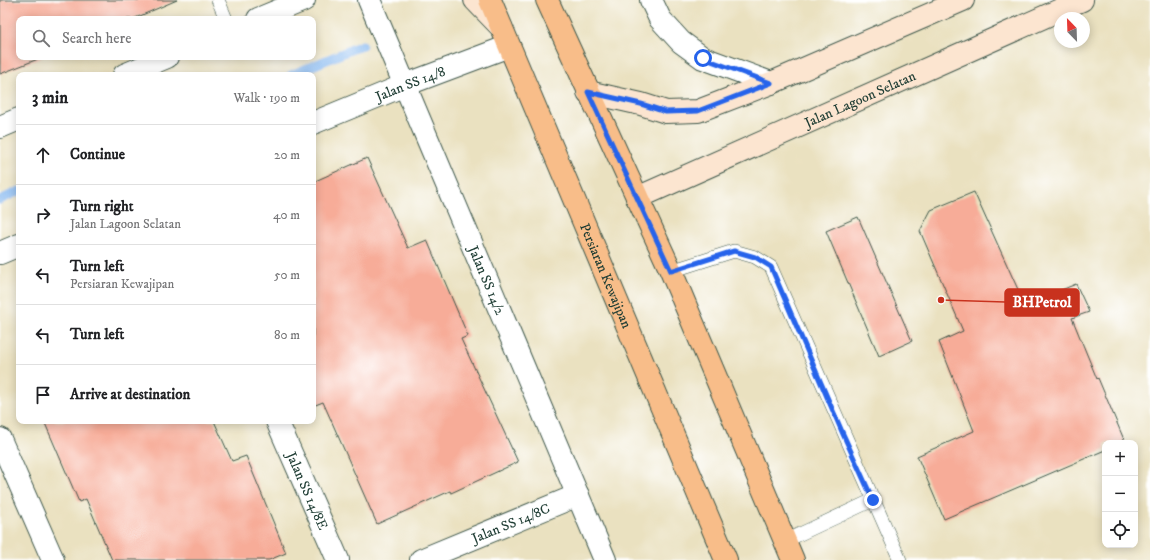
<!DOCTYPE html>
<html lang="en">
<head>
<meta charset="utf-8">
<style>
  :root { --surface:#fff; --page:#f6f6f6; --text:#202124; --muted:#757577; --line:#e0e0e0 }
  body { margin:0; font-family:"IM FELL DW Pica",serif; background:var(--page); color:var(--text) }
  .controls { position:absolute; right:12px; bottom:12px; display:grid; overflow:hidden; border-radius:8px; box-shadow:0 2px 10px #0003 }
  .controls button { width:36px; height:36px; display:grid; place-items:center; padding:0; border:0; border-bottom:1px solid var(--line); background:var(--surface); color:var(--text); font:20px sans-serif }
  .compass { position:absolute; left:1054px; top:12px; width:36px; height:36px; border-radius:50%; background:var(--surface); box-shadow:0 2px 10px #0003; rotate:337deg }
  .stop { position:absolute; width:12px; height:12px; margin:-9px; border:3px solid #2563eb; border-radius:50%; background:#fff }
  .stop.end { background:#2563eb; border-color:#fff; box-shadow:0 1px 4px #0008 }
  .list { margin:0; padding:0; list-style:none }
  h2 { display:flex; justify-content:space-between; align-items:center; height:52px; margin:0; padding:0 16px; font-size:17px }
  h2 small { font-size:13px; font-weight:400; color:var(--muted) }
  .list li { display:grid; grid-template-columns:26px 1fr auto; gap:12px; align-items:center; box-sizing:border-box; height:60px; padding:0 16px; border-top:1px solid var(--line) }
  .list b { display:block; font-size:15px; white-space:nowrap }
  .list p { margin:0; font-size:13px; white-space:nowrap; color:var(--muted) }
  .list em { font-size:13px; font-style:normal; color:var(--muted) }
  .icon { flex:none; width:22px; height:22px; fill:none; stroke:currentColor; stroke-width:2; stroke-linecap:round; stroke-linejoin:round }
  .map { position:relative; flex:none; width:1150px; height:560px; overflow:hidden }
  .search { position:absolute; background:var(--surface); box-shadow:0 2px 10px #0003; left:16px; top:16px; width:300px; height:44px; display:flex; align-items:center; gap:10px; box-sizing:border-box; padding:0 14px; border-radius:8px; color:var(--muted); font-size:15px }
  .panel { position:absolute; background:var(--surface); box-shadow:0 2px 10px #0003; left:16px; top:72px; width:300px; height:352px; border-radius:8px }
  .map>svg:first-child { display:block }
  .lines { fill:none; stroke-linecap:round; stroke-linejoin:round }
  .stream { stroke:#81b5ef; stroke-width:9 }
  .building { fill:#f7ac98 }
  .service-casing { stroke:#3d5649; stroke-width:14 }
  .minor-casing { stroke:#3d5649; stroke-width:24 }
  .secondary-casing { stroke:#3d5649; stroke-width:24 }
  .primary-casing { stroke:#3d5649; stroke-width:24 }
  .service { stroke:#fff; stroke-width:13 }
  .minor { stroke:#fff; stroke-width:22 }
  .secondary { stroke:#fce5d0; stroke-width:22 }
  .primary { stroke:#f8bd89; stroke-width:22 }
  .route { stroke:#2563eb; stroke-width:5 }
  .labels { text-anchor:middle; stroke-width:3.5; stroke-linejoin:round; paint-order:stroke }
  .street-label { font-size:14px; fill:#1f3d34; stroke:#fff }
  .leader { fill:none; stroke:#c8321e; stroke-width:1.5 }
  .callout-dot { fill:#c8321e; stroke:#fff; stroke-width:1.5 }
  .callout { fill:#c8321e; stroke:#c8321e; stroke-width:1.5 }
  .callout-label { font-size:15px; text-anchor:middle; font-weight:bold; fill:#fff }
</style>
</head>
<body>
<div class="map">
<svg width="1150" height="560" viewBox="0 0 1150 560">
  <rect width="100%" height="100%" fill="#fff"/>
  <filter id="ink" filterUnits="userSpaceOnUse"><feTurbulence type="fractalNoise" baseFrequency=".025" numOctaves="2"/><feDisplacementMap in="SourceGraphic" scale="8" xChannelSelector="R" yChannelSelector="G"/><feConvolveMatrix kernelMatrix="1 2 1 2 8 2 1 2 1" color-interpolation-filters="sRGB"/></filter>
  <filter id="wash" filterUnits="userSpaceOnUse"><feTurbulence type="fractalNoise" baseFrequency=".012" numOctaves="4" result="noise"/><feDisplacementMap in="SourceGraphic" scale="16" xChannelSelector="R" yChannelSelector="G"/><feGaussianBlur stdDeviation="0.9" result="paint"/><feColorMatrix in="noise" values="0 0 0 0 0 0 0 0 0 0 0 0 0 0 0 0 0 1.4 0 .05"/><feComposite in="paint" operator="in"/></filter>
  <g filter="url(#wash)">
    <rect width="100%" height="100%" fill="#eae1c0"/>
    <g class="lines">
      <path class="stream" d="M291 75 362 45
        M0 200 19 191"/>
    </g>
    <g id="blocks">
      <path class="building" d="M0 0H177L133 19H19V57H43L0 74Z
        M367 158 408 248 427 240 468 336 461 339 518 462 451 493 450 491 377 524 323 402 313 406V182Z
        M974 192 1025 305 1076 284 1089 312 1072 318 1097 379 1098 378 1125 442 1122 443H1105V450L944 519 917 456 974 431 939 342 963 331 920 231 931 210Z
        M858 217 912 341 879 356 826 231Z
        M44 421H214L232 461 246 456 286 553 269 560H112L86 499 79 502Z"/>
    </g>
  </g>
  <g filter="url(#ink)">
    <use href="#blocks" fill-opacity="0" stroke="#3d5649" stroke-width="1"/>
    <g class="lines">
      <g class="service-casing">
        <path id="service" d="M218 0 226 19
          M671 271 734 251 755 257 771 267 900 560
          M785 541 873 500"/>
      </g>
      <g class="minor-casing">
        <g id="minor">
          <path id="s1" d="M369 0 605 560"/>
          <path d="M651 0 660 19 681 42 703 58 771 83"/>
          <path d="M258 19 304 0"/>
          <path d="M124 75 167 57"/>
          <path id="s2" d="M313 123 405 85 509 46"/>
          <path d="M0 127 19 119"/>
          <path d="M0 253 19 245"/>
          <path id="s3" d="M277 421 338 560"/>
          <path d="M0 439 53 560"/>
          <path id="s4" d="M421 560 578 495"/>
        </g>
      </g>
      <g class="secondary-casing">
        <g id="secondary">
          <path d="M475 0 501 27"/>
          <path d="M588 92 641 104 666 112 698 111 771 83 963 0"/>
          <path id="s5" d="M637 198 1082 0"/>
        </g>
      </g>
      <g class="primary-casing">
        <g id="primary">
          <path id="s6" d="M490 0 726 560"/>
          <path d="M547 0 671 271 793 560"/>
        </g>
      </g>
      <use href="#service" class="service"/>
      <use href="#minor" class="minor"/>
      <use href="#secondary" class="secondary"/>
      <use href="#primary" class="primary"/>
    </g>
  </g>
  <g class="lines" filter="url(#ink)">
    <path class="route" d="M703 58 771 83 698 111 666 112 641 104 588 92 671 271 734 251 755 257 771 267 843 434 873 500"/>
  </g>
  <g class="labels">
    <g class="street-label">
      <text dy="5" stroke="none"><textPath href="#s2" startOffset="105">Jalan SS 14/8</textPath></text>
      <text dy="5" stroke="none"><textPath href="#s5" startOffset="244">Jalan Lagoon Selatan</textPath></text>
      <text dy="5" stroke="none"><textPath href="#s6" startOffset="299">Persiaran Kewajipan</textPath></text>
      <text dy="5" stroke="none"><textPath href="#s1" startOffset="304">Jalan SS 14/2</textPath></text>
      <text dy="5" stroke="none"><textPath href="#s3" startOffset="76">Jalan SS 14/8E</textPath></text>
      <text dy="5" stroke="none"><textPath href="#s4" startOffset="97">Jalan SS 14/8C</textPath></text>
    </g>
  </g>
  <path class="leader" d="M941 300L1005 302"/>
  <circle class="callout-dot" cx="941" cy="300" r="4"/>
  <rect class="callout" x="1005" y="289" width="74" height="27" rx="4"/>
  <g class="callout-label">
    <text x="1042" y="307">BHPetrol</text>
  </g>
</svg>
<div class="controls">
<button>+</button>
<button>−</button>
<button><svg class="icon" aria-label="locate" viewBox="0 0 24 24"><circle cx="12" cy="12" r="6"/><path d="M12 2v4M12 18v4M2 12h4M18 12h4"/></svg></button>
</div>
<svg class="compass" viewBox="-18 -18 36 36"><path d="M0-13l5 13h-10z" fill="#e53935"/><path d="M0 13l5-13h-10z" fill="#757577"/></svg>
<div class="stop" style="left:703px;top:58px"></div>
<div class="stop end" style="left:873px;top:500px"></div>
<div class="search"><svg class="icon" aria-label="search" viewBox="0 0 24 24"><circle cx="10" cy="10" r="6"/><path d="M15 15l6 6"/></svg>Search here</div>
<section class="panel">
<h2>3 min<small>Walk · 190 m</small></h2>
<ul class="list">
<li><svg class="icon" aria-label="ahead" viewBox="0 0 24 24"><path d="M12 20V5M6 11l6-6 6 6"/></svg><div><b>Continue</b></div><em>20 m</em></li>
<li><svg class="icon" aria-label="right" viewBox="0 0 24 24"><path d="M7 20v-9h11M14 6l5 5-5 5"/></svg><div><b>Turn right</b><p>Jalan Lagoon Selatan</p></div><em>40 m</em></li>
<li><svg class="icon" aria-label="left" viewBox="0 0 24 24"><path d="M17 20v-9H6M10 6l-5 5 5 5"/></svg><div><b>Turn left</b><p>Persiaran Kewajipan</p></div><em>50 m</em></li>
<li><svg class="icon" aria-label="left" viewBox="0 0 24 24"><path d="M17 20v-9H6M10 6l-5 5 5 5"/></svg><div><b>Turn left</b></div><em>80 m</em></li>
<li><svg class="icon" aria-label="arrive" viewBox="0 0 24 24"><path d="M6 21V4h12l-3 4 3 4H6"/></svg><div><b>Arrive at destination</b></div></li>
</ul>
</section>
</div>
</body>
</html>
